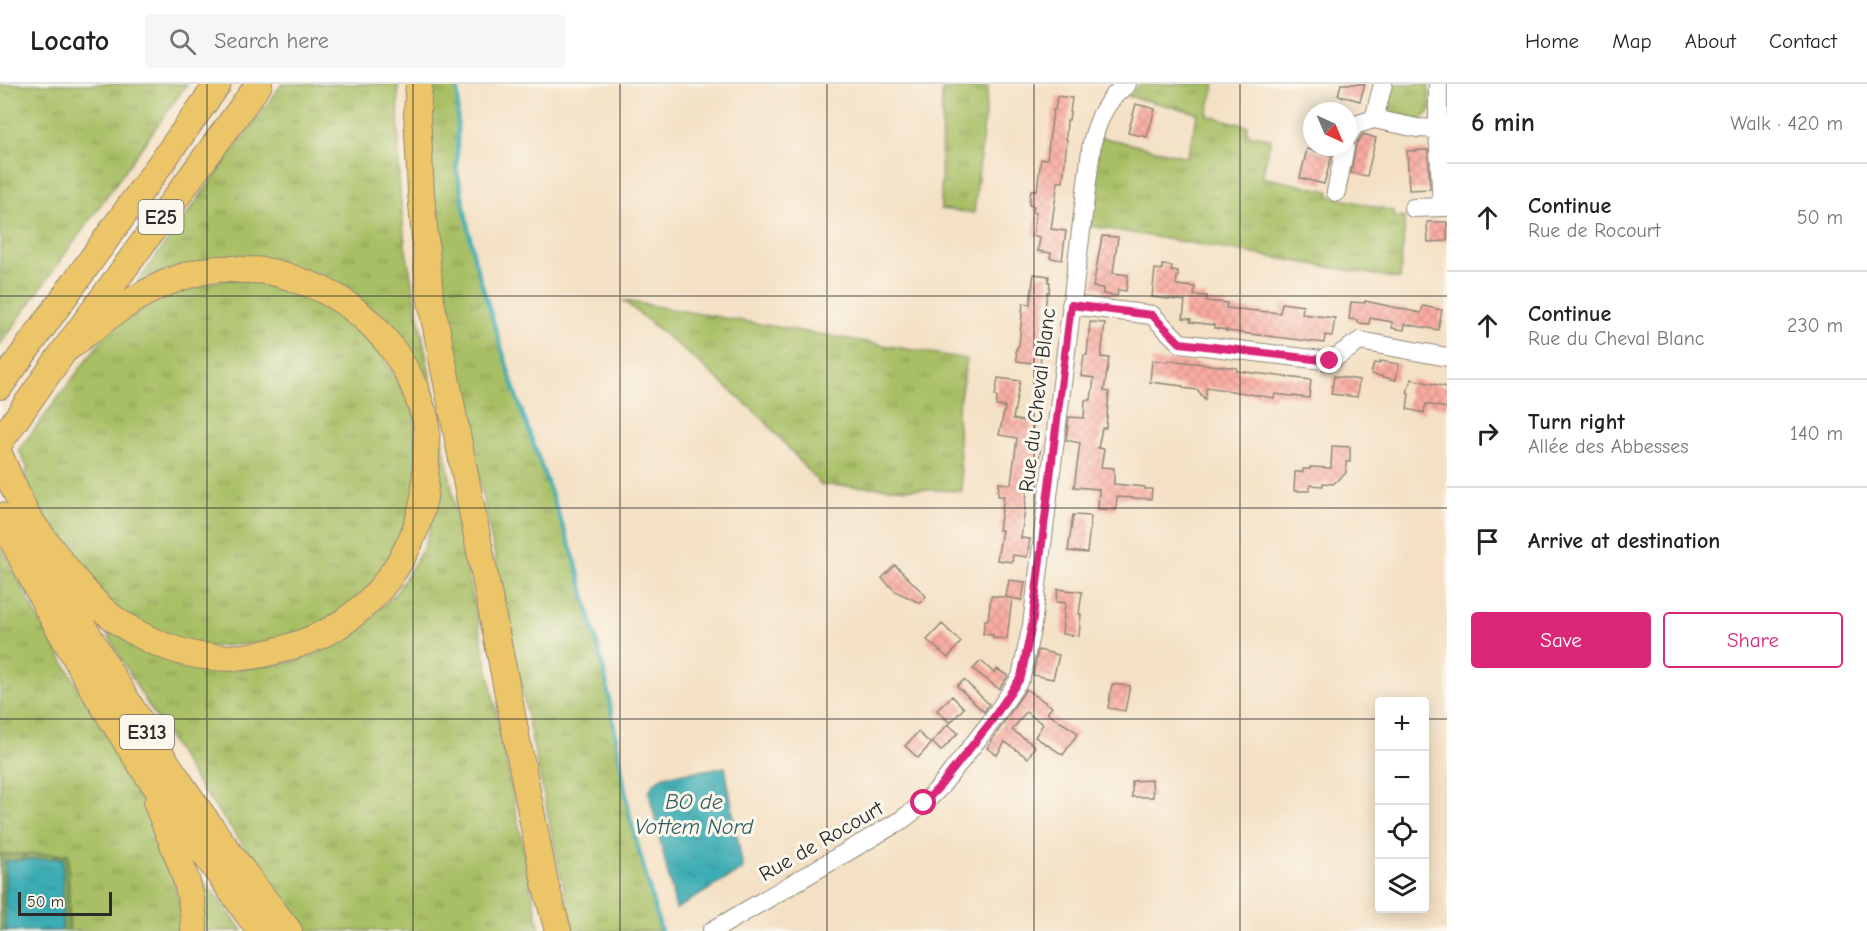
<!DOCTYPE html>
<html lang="en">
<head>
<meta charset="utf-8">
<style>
  :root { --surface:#fff; --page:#f6f6f6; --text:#222; --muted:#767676; --line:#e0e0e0; --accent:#db2777 }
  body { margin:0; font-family:"Comic Neue",sans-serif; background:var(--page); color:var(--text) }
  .controls { position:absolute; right:18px; bottom:18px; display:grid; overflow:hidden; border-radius:6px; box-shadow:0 3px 15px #0003 }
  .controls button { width:54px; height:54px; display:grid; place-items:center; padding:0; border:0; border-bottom:2px solid var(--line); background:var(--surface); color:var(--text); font:30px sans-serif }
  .compass { position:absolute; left:1303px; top:18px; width:54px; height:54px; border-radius:50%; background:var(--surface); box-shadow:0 3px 15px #0003; rotate:136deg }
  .scale { position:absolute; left:18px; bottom:15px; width:94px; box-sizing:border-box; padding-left:6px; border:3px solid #2b2b2b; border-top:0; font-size:16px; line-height:21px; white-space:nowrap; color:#2b2b2b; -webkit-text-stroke:4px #fbf7ec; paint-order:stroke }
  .stop { position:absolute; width:18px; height:18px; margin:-14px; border:4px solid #db2777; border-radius:50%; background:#fff }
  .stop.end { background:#db2777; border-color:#fff; box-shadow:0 2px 6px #0008 }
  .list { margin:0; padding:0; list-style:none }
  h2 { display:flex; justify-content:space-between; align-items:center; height:78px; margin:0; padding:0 24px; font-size:26px }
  h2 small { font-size:20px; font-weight:400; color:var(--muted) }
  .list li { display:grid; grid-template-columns:39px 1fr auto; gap:18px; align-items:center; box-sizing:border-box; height:108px; padding:0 24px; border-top:2px solid var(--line) }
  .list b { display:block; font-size:22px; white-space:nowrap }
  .list p { margin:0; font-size:20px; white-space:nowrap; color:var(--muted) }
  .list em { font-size:20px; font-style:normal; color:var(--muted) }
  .actions { display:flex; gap:12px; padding:18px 24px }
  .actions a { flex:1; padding:14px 0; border:2px solid var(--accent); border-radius:6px; text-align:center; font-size:21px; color:var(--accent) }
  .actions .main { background:var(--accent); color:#fff }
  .icon { flex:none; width:33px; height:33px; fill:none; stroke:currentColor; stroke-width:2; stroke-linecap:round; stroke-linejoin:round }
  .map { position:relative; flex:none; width:1447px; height:847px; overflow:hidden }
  header { display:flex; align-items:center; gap:36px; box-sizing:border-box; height:84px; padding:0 30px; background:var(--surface); border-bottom:2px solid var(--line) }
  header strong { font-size:28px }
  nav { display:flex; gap:33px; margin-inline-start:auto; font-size:21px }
  .search { width:420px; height:54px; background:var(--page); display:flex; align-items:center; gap:15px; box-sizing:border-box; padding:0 21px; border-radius:6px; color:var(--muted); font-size:22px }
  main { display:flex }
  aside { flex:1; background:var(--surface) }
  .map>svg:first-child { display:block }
  .grass { fill:url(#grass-tufts); stroke:#6a7548; stroke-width:1.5 }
  .forest { fill:url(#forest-firs); stroke:#586842; stroke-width:1.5 }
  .water { fill:url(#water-ripples); stroke:#326c6f; stroke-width:1.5 }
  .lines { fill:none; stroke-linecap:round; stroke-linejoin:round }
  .stream { stroke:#3aacb3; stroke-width:4 }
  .building { fill:url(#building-cross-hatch) }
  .minor-casing { stroke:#908678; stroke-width:20 }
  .highway-casing { stroke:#908678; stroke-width:28 }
  .minor { stroke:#fff; stroke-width:18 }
  .highway { stroke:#edc569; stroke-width:26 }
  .route { stroke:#db2777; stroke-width:8 }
  .grid { fill:none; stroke:#2b2b2b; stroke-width:1.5; stroke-opacity:0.55 }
  .labels { text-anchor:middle; stroke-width:6; stroke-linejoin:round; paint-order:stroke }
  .shield { fill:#fbf7ec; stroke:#696865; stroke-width:1.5 }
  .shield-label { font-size:20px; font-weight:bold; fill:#2b2b2b }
  .street-label { font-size:21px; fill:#2b2b2b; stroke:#fbf7ec }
  .water-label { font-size:22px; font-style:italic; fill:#315f61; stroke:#fbf7ec }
</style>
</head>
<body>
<header>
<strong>Locato</strong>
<div class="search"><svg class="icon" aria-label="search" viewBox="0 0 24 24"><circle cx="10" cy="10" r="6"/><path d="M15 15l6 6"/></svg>Search here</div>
<nav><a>Home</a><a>Map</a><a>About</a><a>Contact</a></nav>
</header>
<main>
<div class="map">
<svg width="1447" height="847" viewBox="0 0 1447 847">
  <defs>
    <pattern id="grass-tufts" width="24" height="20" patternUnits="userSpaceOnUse" patternTransform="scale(1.5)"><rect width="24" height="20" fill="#a8bf65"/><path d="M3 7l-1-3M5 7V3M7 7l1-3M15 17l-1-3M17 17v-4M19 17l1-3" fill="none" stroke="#899b53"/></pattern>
    <pattern id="forest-firs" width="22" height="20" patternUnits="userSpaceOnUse" patternTransform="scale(1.5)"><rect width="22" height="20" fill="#86a65a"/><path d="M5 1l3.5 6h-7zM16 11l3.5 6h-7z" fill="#6e874b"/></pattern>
    <pattern id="water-ripples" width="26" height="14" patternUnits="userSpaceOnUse" patternTransform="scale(1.5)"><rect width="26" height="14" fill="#3aacb3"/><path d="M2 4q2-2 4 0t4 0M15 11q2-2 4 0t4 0" fill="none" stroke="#318c92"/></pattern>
    <pattern id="building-cross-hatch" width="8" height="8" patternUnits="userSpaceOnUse" patternTransform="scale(1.5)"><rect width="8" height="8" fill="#faaca1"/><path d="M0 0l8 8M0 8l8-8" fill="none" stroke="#d6948b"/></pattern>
  </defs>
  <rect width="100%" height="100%" fill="#fbf7ec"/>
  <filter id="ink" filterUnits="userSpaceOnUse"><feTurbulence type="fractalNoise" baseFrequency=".0167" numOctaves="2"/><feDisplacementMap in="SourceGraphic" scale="12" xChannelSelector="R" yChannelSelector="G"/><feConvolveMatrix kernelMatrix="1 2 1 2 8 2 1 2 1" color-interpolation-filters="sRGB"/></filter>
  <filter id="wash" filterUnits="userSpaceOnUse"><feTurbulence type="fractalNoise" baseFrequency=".008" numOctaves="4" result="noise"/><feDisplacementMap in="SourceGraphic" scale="24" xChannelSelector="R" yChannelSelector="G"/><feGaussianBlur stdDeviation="1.35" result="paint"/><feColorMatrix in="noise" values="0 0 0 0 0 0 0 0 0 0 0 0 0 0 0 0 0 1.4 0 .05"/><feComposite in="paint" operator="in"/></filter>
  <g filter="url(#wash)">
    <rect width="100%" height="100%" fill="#f4e1c5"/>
    <path class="grass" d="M0 0H187L0 261Z
      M282 0H398L399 96 405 162 457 432 540 847H308L197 699 142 611 97 532 178 578 230 586 285 579 319 569 356 547 396 509 425 462 438 413 439 355 354 210 167 186 136 200Z
      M429 0H457V86L475 178 517 314 576 479 605 591 630 733 661 847H573C540 701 511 554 482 408 456 274 423 138 429 0Z
      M1140 0H1215L1207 31 1248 42 1247 50 1271 55 1262 93 1329 107V112L1394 127V133L1405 134 1400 195 1090 142 1100 53 1187 73 1198 29 1128 12Z
      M1387 0H1428L1431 26 1421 36 1390 29 1385 23Z
      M988 3 974 129 941 125 942 6Z
      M229 195 259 197 320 215 369 250 414 323 421 407 377 503 296 557 191 564 117 528 59 461 40 429 24 391 28 385 19 366 101 257 108 246 171 206Z
      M624 217 967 275 957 329 962 407 821 401 763 335 703 282Z
      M0 459 38 534 132 695 159 749 173 788 184 847H69L68 770H0Z
      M199 798H205L243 847H200Z"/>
    <path class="forest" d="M0 770H68L69 847H0Z"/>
    <path class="water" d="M725 683 743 785 676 825 649 708 653 700 664 692Z
      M63 774 62 847H5V777Z"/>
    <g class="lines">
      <path class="stream" d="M458 0 457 86 475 178 517 314 576 479 605 591 630 733 661 847"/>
    </g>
    <g id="blocks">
      <path class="building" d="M1341 0H1365L1360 17 1338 11Z
        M1057 12 1072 14 1069 36H1067L1066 55H1067L1063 98H1058L1051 145 1066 147 1062 176 1050 174 1051 169 1038 167 1040 153 1033 152 1036 129 1033 128 1034 122 1029 121 1031 106H1037L1041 75H1047L1053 26H1055Z
        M1136 20 1155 25 1147 53 1128 49Z
        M1363 50 1376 54 1367 92 1351 89 1356 60Z
        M1307 65 1332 71 1324 100 1300 94Z
        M1428 66 1430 105 1409 106 1407 67Z
        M1427 138H1447V157L1428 158Z
        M1102 152 1118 153 1113 189 1128 191 1126 207 1118 206 1117 212 1103 210V204L1093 203Z
        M1162 181 1172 182 1171 187 1178 188 1176 201 1195 203 1194 211 1207 212 1206 217 1227 219 1226 224 1280 229 1282 219 1303 222 1302 230 1335 234 1332 252 1325 251 1324 259 1226 247V246L1214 244V241L1190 238 1191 235 1183 234 1185 217 1152 213 1155 185 1162 186Z
        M1034 190 1049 192 1048 198H1050L1049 209 1047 208 1044 237H1045L1040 280 1017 277 1016 265 1019 261 1023 219 1030 220Z
        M1365 217 1421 229 1423 222 1442 226 1438 246 1405 240 1404 246 1392 244V238L1370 234 1369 240 1358 239V236L1349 235 1351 218 1365 219Z
        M1090 238 1105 239 1101 273 1109 274 1104 307 1109 308 1106 344H1102L1098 364 1104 365 1101 383 1114 384V400L1145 403V405H1152L1151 415 1117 413 1116 426 1098 425 1099 405 1074 403 1080 359 1066 356 1069 333 1084 334 1085 316H1091L1094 294 1081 292 1084 271H1087Z
        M1152 276 1167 278 1168 276 1237 284V287L1311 296 1309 314 1275 310 1274 314 1207 303 1205 316 1198 306 1183 304V302L1150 298Z
        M1380 277 1399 280 1396 296 1371 290 1374 279 1379 280Z
        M1334 292 1359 296 1357 313 1331 310Z
        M998 294 1020 297 1013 335 1034 339 1029 360 1041 362 1035 403 1028 402 1021 454 1030 455 1027 473 1013 471 1012 478 997 476 1002 446H999L1004 412H998L999 399 1011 400 1017 354 999 351 1005 323 996 322 997 313 995 312Z
        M1411 295 1447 303V324L1426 320 1424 329 1407 325 1409 310 1407 309Z
        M1332 362 1350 363V378H1346V389L1333 400 1323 399V402L1310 401V407H1294L1295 388H1303V385H1310V383L1331 384Z
        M1073 431 1091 432 1087 469 1068 467Z
        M895 481 926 512 920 519 895 507 882 494Z
        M1009 496 1025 498 1022 516 1006 513Z
        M1058 505 1082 508 1079 530H1081L1079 552 1062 550 1065 519 1056 518Z
        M991 512 1012 514 1007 555 993 554V551L983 550 985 536H988Z
        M942 540 961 558 948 574 927 556Z
        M1038 566 1059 571 1053 595 1033 591Z
        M981 577 994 589 997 585 1008 592 999 605 973 585Z
        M964 596 989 620 984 628 957 602Z
        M1112 600 1130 602 1125 627 1108 624Z
        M1026 605 1052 623 1047 629 1078 649 1063 671 1035 653 1043 640 1026 628 1012 646 1035 662 1028 674 1005 658 997 671 987 664Z
        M952 612 964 624 950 639 937 626Z
        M948 640 958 649 941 667 932 658Z
        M918 648 931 660 918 674 905 662Z
        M1152 696 1153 713H1132V697Z"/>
    </g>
  </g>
  <g filter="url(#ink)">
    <use href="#blocks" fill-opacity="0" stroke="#908678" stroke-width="1.5"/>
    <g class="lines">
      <g class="minor-casing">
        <path id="minor" d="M1438 0V45L1442 123H1447
          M1374 35 1383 0
          M1348 52 1355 41 1374 35 1417 44 1438 45
          M1336 108 1345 63
          M1413 124 1442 123
          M1071 221 1152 231 1180 259 1330 277 1360 257 1447 273
          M712 847 903 735 924 719 940 703 990 639 1009 611 1021 593 1032 541 1092 58C1099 33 1106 16 1127 0"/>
      </g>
      <g class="highway-casing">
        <path id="highway" d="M419 0 417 29 421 109 430 212 545 799 558 847
          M0 302 218 0
          M0 358 64 267 259 0
          M0 372C72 542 174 702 289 847
          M0 432 48 525 96 610 144 686 260 847
          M29 435C55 468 86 517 120 539 173 573 222 583 283 565 308 558 334 547 354 530 389 503 417 457 424 413 426 398 426 381 426 365 426 357 427 347 426 338 425 330 420 321 418 313 399 261 358 218 306 199 296 196 286 191 276 189 265 186 254 186 244 186 235 185 226 184 217 185 157 192 109 231 64 267
          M157 720C172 761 195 802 194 847"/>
      </g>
      <use href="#minor" class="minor"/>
      <use href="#highway" class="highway"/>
    </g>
  </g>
  <g class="lines" filter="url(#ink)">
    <path class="route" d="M924 719 940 702 990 639 1021 593 1032 541 1071 221 1152 231 1180 259 1330 277"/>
  </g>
  <path class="grid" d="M207 0V847M413 0V847M620 0V847M827 0V847M1034 0V847M1240 0V847M0 212H1447M0 424H1447M0 635H1380M1424 635H1447"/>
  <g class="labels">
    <g class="shield">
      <rect x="138.5" y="116" width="45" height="34" rx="4.5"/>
      <rect x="120" y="631" width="54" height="34" rx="4.5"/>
    </g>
    <g class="shield-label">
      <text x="161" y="140">E25</text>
      <text x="147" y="655">E313</text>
    </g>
    <g class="street-label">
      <text transform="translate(1037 316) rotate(-83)" y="7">Rue du Cheval Blanc</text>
      <text transform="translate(821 757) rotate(-30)" y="7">Rue de Rocourt</text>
    </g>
    <g class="water-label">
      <text x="694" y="725">BO de<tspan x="694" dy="25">Vottem Nord</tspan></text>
    </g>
  </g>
</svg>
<div class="controls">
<button>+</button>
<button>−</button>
<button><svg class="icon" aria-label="locate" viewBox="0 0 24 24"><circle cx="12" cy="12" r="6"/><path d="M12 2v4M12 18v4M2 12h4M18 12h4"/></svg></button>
<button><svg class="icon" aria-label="layers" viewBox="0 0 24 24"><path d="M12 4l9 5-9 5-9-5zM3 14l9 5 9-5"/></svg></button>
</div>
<svg class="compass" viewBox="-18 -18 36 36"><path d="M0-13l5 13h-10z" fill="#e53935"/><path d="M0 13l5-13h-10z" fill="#767676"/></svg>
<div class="scale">50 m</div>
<div class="stop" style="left:924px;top:719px"></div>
<div class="stop end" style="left:1330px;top:277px"></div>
</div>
<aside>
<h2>6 min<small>Walk · 420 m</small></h2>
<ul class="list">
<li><svg class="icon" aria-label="ahead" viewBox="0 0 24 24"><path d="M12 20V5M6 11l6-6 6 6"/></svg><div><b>Continue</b><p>Rue de Rocourt</p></div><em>50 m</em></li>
<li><svg class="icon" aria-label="ahead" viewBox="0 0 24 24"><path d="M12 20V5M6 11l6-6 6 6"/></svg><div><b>Continue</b><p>Rue du Cheval Blanc</p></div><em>230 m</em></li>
<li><svg class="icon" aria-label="right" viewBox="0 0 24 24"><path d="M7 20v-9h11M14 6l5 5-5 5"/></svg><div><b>Turn right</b><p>Allée des Abbesses</p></div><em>140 m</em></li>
<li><svg class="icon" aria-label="arrive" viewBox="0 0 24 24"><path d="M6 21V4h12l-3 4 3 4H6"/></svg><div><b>Arrive at destination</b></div></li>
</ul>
<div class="actions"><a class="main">Save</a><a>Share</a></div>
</aside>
</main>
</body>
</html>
